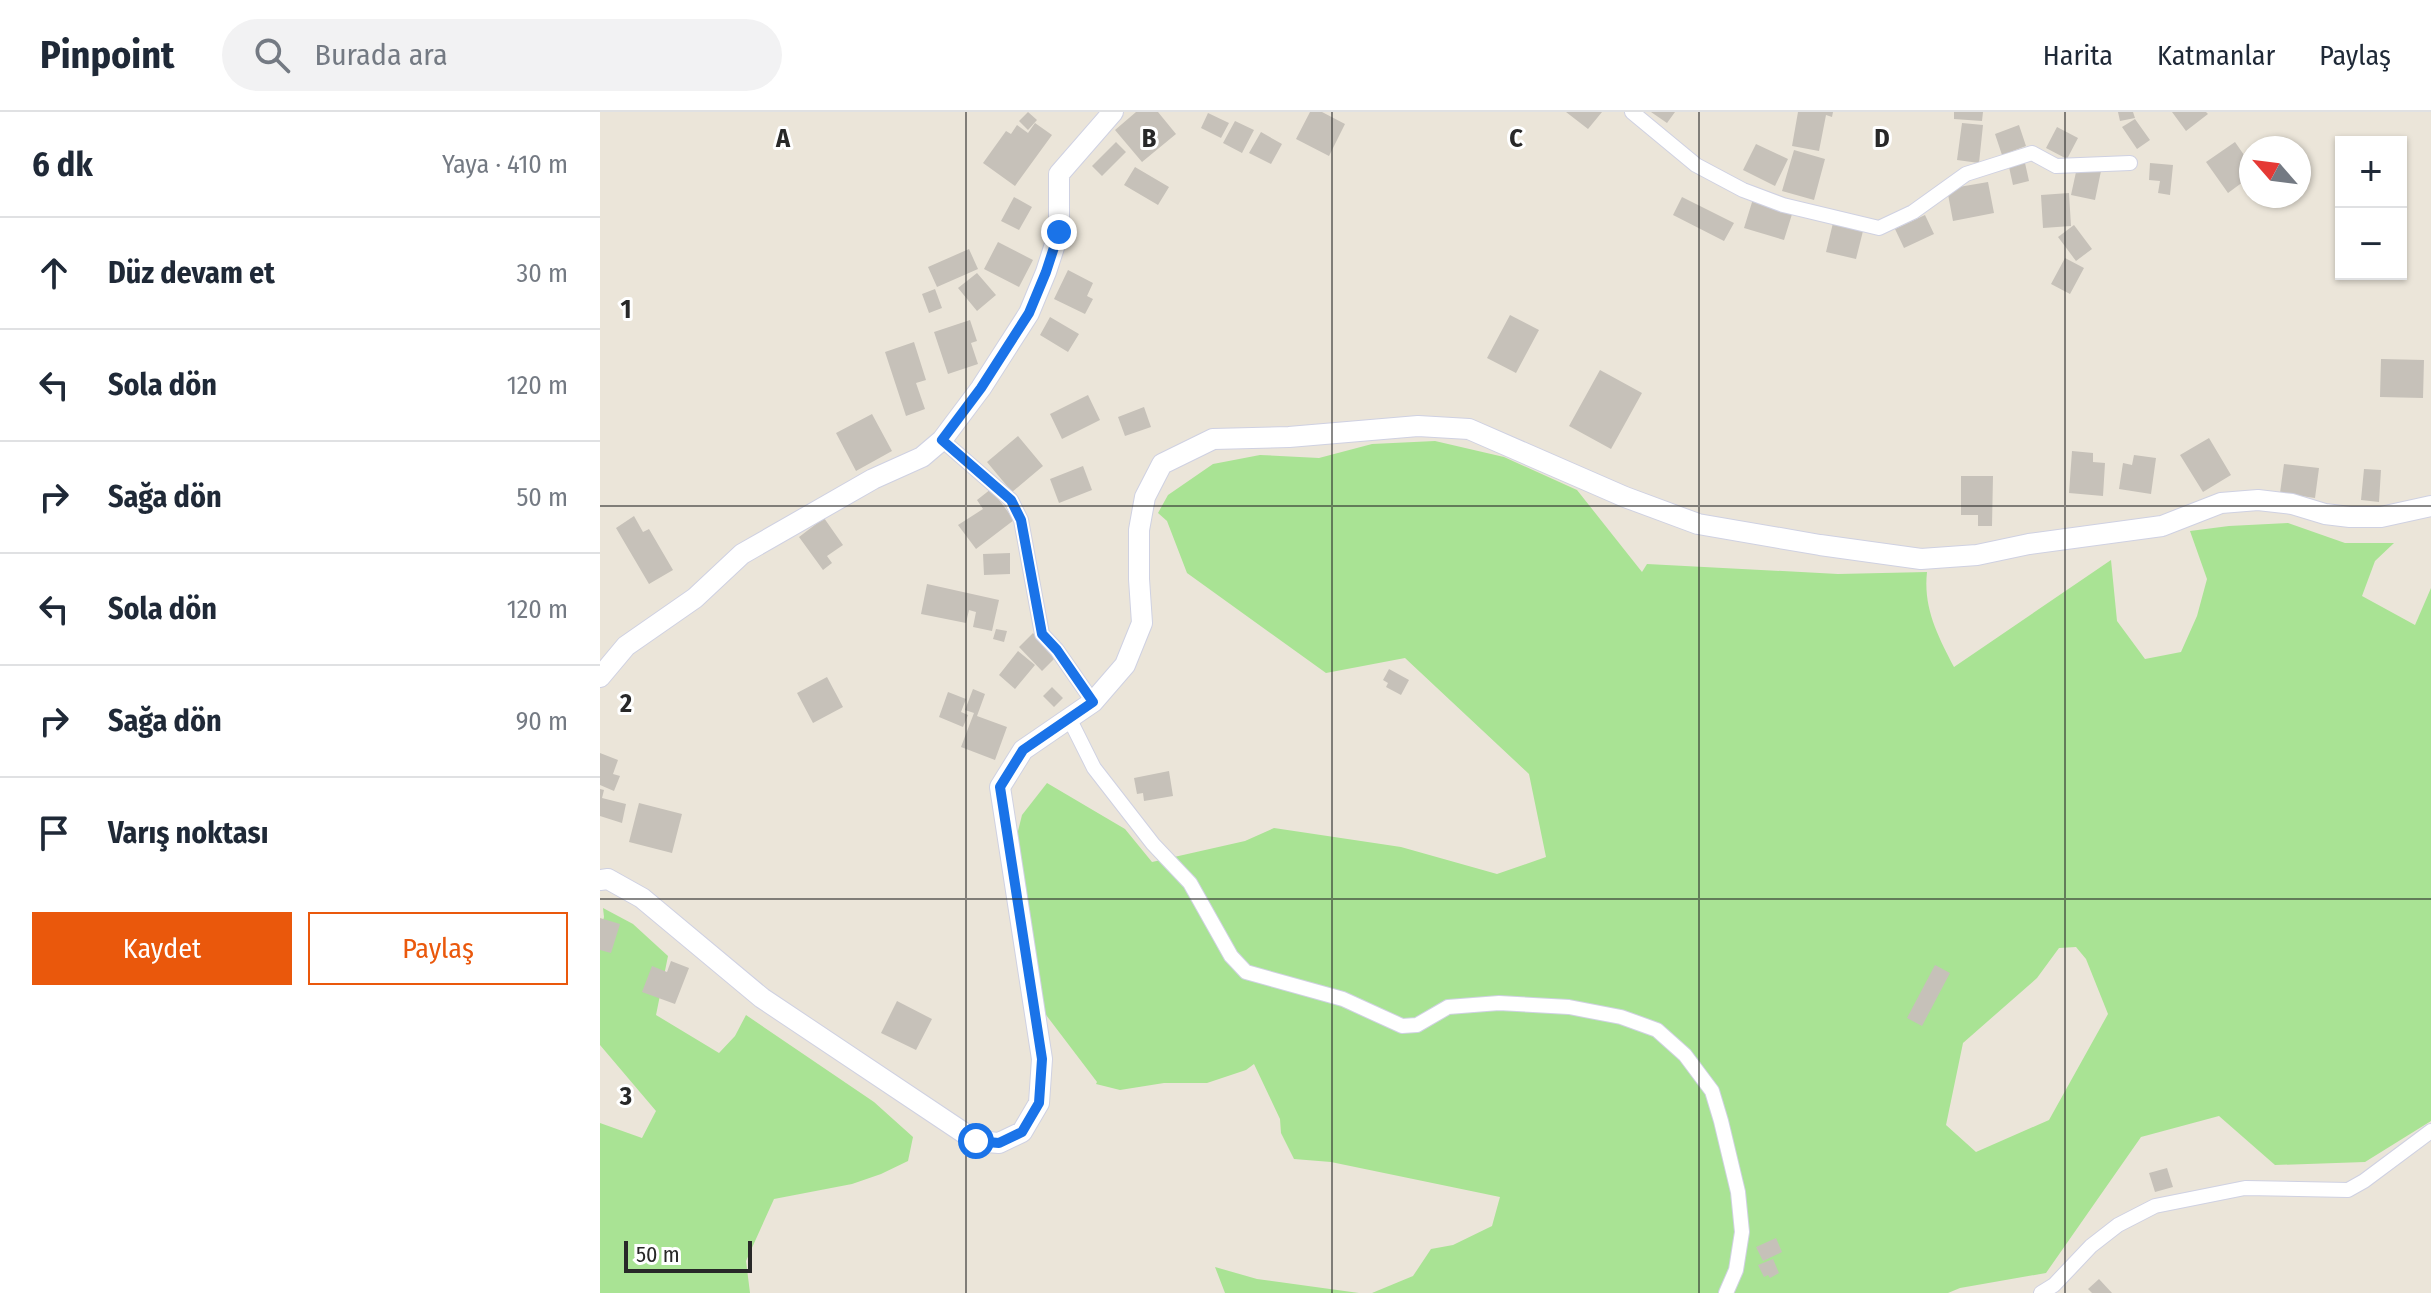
<!DOCTYPE html>
<html lang="tr">
<head>
<meta charset="utf-8">
<style>
  :root { --surface:#fff; --page:#f2f2f3; --text:#1f2937; --muted:#747a83; --line:#e0e1e3; --accent:#ea580c }
  body { margin:0; font-family:"Fira Sans Condensed",sans-serif; background:var(--page); color:var(--text) }
  .controls { position:absolute; right:24px; top:24px; display:grid; overflow:hidden; border-radius:0px; box-shadow:0 2px 6px #0004 }
  .controls button { width:72px; height:72px; display:grid; place-items:center; padding:0; border:0; border-bottom:2px solid var(--line); background:var(--surface); color:var(--text); font:40px sans-serif }
  .compass { position:absolute; left:1639px; top:24px; width:72px; height:72px; border-radius:50%; background:var(--surface); box-shadow:0 2px 6px #0004; rotate:298deg }
  .scale { position:absolute; left:24px; bottom:20px; width:128px; box-sizing:border-box; padding-left:8px; border:4px solid #282828; border-top:0; font-size:22px; line-height:28px; white-space:nowrap; color:#282828; -webkit-text-stroke:6px #fff; paint-order:stroke }
  .stop { position:absolute; width:24px; height:24px; margin:-18px; border:6px solid #1a73e8; border-radius:50%; background:#fff }
  .stop.end { background:#1a73e8; border-color:#fff; box-shadow:0 2px 8px #0008 }
  .list { margin:0; padding:0; list-style:none }
  h2 { display:flex; justify-content:space-between; align-items:center; height:104px; margin:0; padding:0 32px; font-size:34px }
  h2 small { font-size:26px; font-weight:400; color:var(--muted) }
  .list li { display:grid; grid-template-columns:52px 1fr auto; gap:24px; align-items:center; box-sizing:border-box; height:112px; padding:0 32px; border-top:2px solid var(--line) }
  .list b { display:block; font-size:30px; white-space:nowrap }
  .list em { font-size:26px; font-style:normal; color:var(--muted) }
  .actions { display:flex; gap:16px; padding:24px 32px }
  .actions a { flex:1; padding:18px 0; border:2px solid var(--accent); border-radius:0px; text-align:center; font-size:28px; color:var(--accent) }
  .actions .main { background:var(--accent); color:#fff }
  .icon { flex:none; width:44px; height:44px; fill:none; stroke:currentColor; stroke-width:2; stroke-linecap:round; stroke-linejoin:round }
  .map { position:relative; flex:none; width:1831px; height:1181px; overflow:hidden }
  header { display:flex; align-items:center; gap:48px; box-sizing:border-box; height:112px; padding:0 40px; background:var(--surface); border-bottom:2px solid var(--line) }
  header strong { font-size:38px }
  nav { display:flex; gap:44px; margin-inline-start:auto; font-size:28px }
  .search { width:560px; height:72px; background:var(--page); display:flex; align-items:center; gap:20px; box-sizing:border-box; padding:0 28px; border-radius:44px; color:var(--muted); font-size:30px }
  main { display:flex }
  aside { flex:1; background:var(--surface) }
  .map>svg:first-child { display:block }
  .green { fill:#a9e394; fill-rule:evenodd }
  .building { fill:#c6c1b9 }
  .lines { fill:none; stroke-linecap:round; stroke-linejoin:round }
  .street-casing { stroke:#cfd1e2; stroke-width:16 }
  .secondary-casing { stroke:#cfd1e2; stroke-width:22 }
  .street { stroke:#fff; stroke-width:14 }
  .secondary { stroke:#fff; stroke-width:20 }
  .route { stroke:#1a73e8; stroke-width:10 }
  .grid { fill:none; stroke:#282828; stroke-width:2; stroke-opacity:0.55 }
  .grid-label { font-size:26px; text-anchor:middle; font-weight:bold; fill:#282828; stroke:#fff; stroke-width:6; stroke-linejoin:round; paint-order:stroke }
</style>
</head>
<body>
<header>
<strong>Pinpoint</strong>
<div class="search"><svg class="icon" aria-label="search" viewBox="0 0 24 24"><circle cx="10" cy="10" r="6"/><path d="M15 15l6 6"/></svg>Burada ara</div>
<nav><a>Harita</a><a>Katmanlar</a><a>Paylaş</a></nav>
</header>
<main>
<aside>
<h2>6 dk<small>Yaya · 410 m</small></h2>
<ul class="list">
<li><svg class="icon" aria-label="ahead" viewBox="0 0 24 24"><path d="M12 20V5M6 11l6-6 6 6"/></svg><div><b>Düz devam et</b></div><em>30 m</em></li>
<li><svg class="icon" aria-label="left" viewBox="0 0 24 24"><path d="M17 20v-9H6M10 6l-5 5 5 5"/></svg><div><b>Sola dön</b></div><em>120 m</em></li>
<li><svg class="icon" aria-label="right" viewBox="0 0 24 24"><path d="M7 20v-9h11M14 6l5 5-5 5"/></svg><div><b>Sağa dön</b></div><em>50 m</em></li>
<li><svg class="icon" aria-label="left" viewBox="0 0 24 24"><path d="M17 20v-9H6M10 6l-5 5 5 5"/></svg><div><b>Sola dön</b></div><em>120 m</em></li>
<li><svg class="icon" aria-label="right" viewBox="0 0 24 24"><path d="M7 20v-9h11M14 6l5 5-5 5"/></svg><div><b>Sağa dön</b></div><em>90 m</em></li>
<li><svg class="icon" aria-label="arrive" viewBox="0 0 24 24"><path d="M6 21V4h12l-3 4 3 4H6"/></svg><div><b>Varış noktası</b></div></li>
</ul>
<div class="actions"><a class="main">Kaydet</a><a>Paylaş</a></div>
</aside>
<div class="map">
<svg width="1831" height="1181" viewBox="0 0 1831 1181">
  <rect width="100%" height="100%" fill="#ebe5d9"/>
  <path class="green" d="M835 329 904 345 977 378 1042 460 1047 452 1238 462 1327 460C1323 496 1338 524 1354 555L1511 448 1517 509 1545 547 1581 540 1597 504 1607 467 1590 419 1629 414 1688 411 1745 431H1794L1775 449 1762 484 1815 513 1831 476V1009L1765 1050 1675 1053 1619 1004 1541 1025 1446 1161 1360 1176 1348 1181H772L813 1164 831 1137 853 1133 892 1114 900 1085 731 1050 694 1047 681 1021 680 1007 654 952 646 958 607 971H564L520 978 496 972 497 970 440 895 415 731 422 703 447 671 525 717 552 750 645 729 674 716 801 735 897 762 946 745 929 662 805 546 726 561 587 461 567 409 558 401 568 383 613 352 660 343 719 346 772 332ZM1476 835 1486 847 1508 902 1449 1008 1376 1040 1346 1013 1363 931 1437 866 1459 836Z
    M3 796 33 812 68 844 56 903 119 941 135 924 146 903 274 990 313 1025 308 1049 281 1062 252 1072 174 1087 146 1149 150 1181H0V1011L42 1026 56 999 0 933V819L4 805Z
    M615 1155 657 1167 759 1181H625Z"/>
  <path class="building" d="M428 0 437 8 428 18 419 9Z
    M536 0H558L576 22 542 50 515 18Z
    M710 0H722L745 12 729 44 696 27Z
    M966 0H1002L988 17Z
    M1051 0H1075L1067 11Z
    M1198 0H1233L1232 5 1226 3 1219 39 1192 34Z
    M1354 0H1383L1382 9 1354 7Z
    M1518 0H1533L1535 6 1520 9Z
    M1572 0H1606L1608 2 1586 19Z
    M608 1 629 11 621 26 601 16Z
    M1535 7 1550 28 1537 37 1522 15Z
    M635 9 654 18 642 41 623 31Z
    M435 11 452 23 415 74 383 51 406 19 411 22 417 13 428 21Z
    M1362 11 1383 13 1379 51 1357 48Z
    M1419 13 1426 34 1402 43 1395 22Z
    M1457 15 1478 26 1467 47 1446 36Z
    M661 20 682 32 671 52 649 41Z
    M516 30 526 40 502 64 492 54Z
    M1635 30 1651 53V64L1628 81 1606 50Z
    M1156 32 1188 47 1175 74 1143 58Z
    M1194 38 1225 47 1214 88 1182 79Z
    M1425 51 1429 69 1413 73 1409 55Z
    M1550 51 1573 53 1570 83 1558 81 1560 69 1549 68Z
    M535 55 569 75 558 93 524 73Z
    M1501 59 1495 88 1471 83 1476 60Z
    M1388 70 1394 101 1353 109 1347 77Z
    M1469 81 1471 114 1443 116 1441 83Z
    M414 85 432 95 419 118 401 109Z
    M1082 85 1134 111 1124 129 1073 103Z
    M1153 87 1193 99 1184 128 1144 116Z
    M1325 103 1334 122 1304 136 1295 117Z
    M1233 111 1263 119 1256 147 1226 140Z
    M1474 113 1492 137 1476 149 1458 125Z
    M398 130 433 148 419 175 384 157Z
    M369 137 378 157 337 175 328 155Z
    M1465 146 1484 156 1470 182 1451 172Z
    M468 158 493 171 487 184 493 187 485 202 454 187Z
    M377 161 396 183 377 199 358 176Z
    M335 177 342 196 329 201 322 182Z
    M910 203 939 218 916 261 887 246Z
    M450 205 479 222 468 240 440 223Z
    M370 208 377 229 371 231 378 252 348 262 334 220Z
    M314 230 326 268 316 271 325 297 306 304 285 240Z
    M1781 247 1824 248 1823 286 1780 285Z
    M1000 258 1042 281 1011 337 969 314Z
    M488 283 500 308 462 327 450 302Z
    M544 295 551 315 525 324 518 305Z
    M272 302 292 339 256 359 236 321Z
    M418 324 443 354 412 380 387 350Z
    M1609 326 1631 363 1603 380 1580 343Z
    M1472 339 1493 341V350L1505 351 1503 384 1469 381Z
    M1534 343 1556 346 1551 382 1519 377 1523 351 1532 353Z
    M1684 352 1719 356 1715 386 1680 381Z
    M483 354 492 378 459 391 450 367Z
    M1764 357 1781 358 1779 390 1761 388Z
    M1361 364H1393L1392 414H1378V403H1361Z
    M391 377 414 408 376 437 358 413 383 397 377 388Z
    M34 404 43 420 49 417 73 458 49 472 16 416Z
    M224 406 243 433 227 444 232 451 223 458 199 425Z
    M410 441V462L384 463 383 442Z
    M327 472 399 488 392 519 373 515 376 500 369 498 366 511 321 502Z
    M396 517 407 519 404 530 393 527Z
    M433 521 456 545 442 559 419 535Z
    M418 539 435 553 415 577 399 563Z
    M789 557 809 568 801 583 786 575 788 571 783 568Z
    M227 565 243 595 213 611 197 581Z
    M452 575 463 586 454 595 443 584Z
    M373 577 385 582 377 604 407 615 395 648 361 635 374 601 365 598Z
    M348 580 366 587 361 600 368 603 363 615 339 605Z
    M0 641 18 648 13 662 20 664 14 679 0 673Z
    M569 659 573 684 544 689 543 681 537 682 534 666Z
    M0 677 4 678 2 686 26 692 22 711 0 704Z
    M39 691 82 702 72 741 29 730Z
    M0 806 20 812 11 841 0 838Z
    M71 849 89 856 75 892 42 880 52 854 67 860Z
    M1335 853 1350 861 1322 914 1307 906Z
    M297 889 332 907 316 938 281 921Z
    M1567 1056 1573 1075 1555 1080 1549 1061Z
    M1176 1126 1182 1140 1163 1149 1156 1135Z
    M1173 1147 1179 1161 1170 1166 1168 1163 1164 1165 1158 1153Z
    M1499 1167 1512 1181H1492L1488 1177Z"/>
  <g class="lines">
    <g class="street-casing">
      <path id="street" d="M1032 0 1096 53 1143 78 1183 93 1279 116 1313 100 1366 62 1432 41 1456 54 1530 51
        M342 328 411 388 421 408 442 522 457 538 493 590
        M469 606 494 656 553 732 590 771 631 844 646 860 743 887 802 914 817 913 848 895 899 891 969 895 1021 905 1057 918 1085 943 1112 979 1121 1009 1138 1080 1142 1120 1136 1158 1126 1181
        M1441 1181 1454 1173 1491 1134 1518 1113 1555 1094 1645 1076 1748 1078 1764 1069 1831 1019"/>
    </g>
    <g class="secondary-casing">
      <path id="secondary" d="M0 565 26 534 95 486 142 442 273 367 322 345 342 328 381 276 429 201 446 160 459 120V62L513 0
        M0 768 8 767 42 786 162 886 376 1029 399 1031 422 1020 439 991 442 947 400 675 423 638 493 590 525 553 542 511 539 467V418L545 385 562 352 613 327 689 325 818 314 869 317 1025 385 1098 412 1220 433 1321 447 1377 443 1429 432 1562 414 1621 391 1658 388 1692 392 1725 402 1750 405H1781L1831 394"/>
    </g>
    <use href="#street" class="street"/>
    <use href="#secondary" class="secondary"/>
  </g>
  <g class="lines">
    <path class="route" d="M376 1029 399 1031 422 1020 439 991 442 947 400 675 423 638 493 590 457 538 442 522 421 408 411 388 342 328 381 276 429 201 446 160 459 120"/>
  </g>
  <path class="grid" d="M366 0V1181M732 0V1181M1099 0V1181M1465 0V1181M0 394H1831M0 787H1831"/>
  <g class="grid-label">
    <text x="183" y="35">A</text>
    <text x="549" y="35">B</text>
    <text x="916" y="35">C</text>
    <text x="1282" y="35">D</text>
    <text x="26" y="206">1</text>
    <text x="26" y="600">2</text>
    <text x="26" y="993">3</text>
  </g>
</svg>
<div class="controls">
<button>+</button>
<button>−</button>
</div>
<svg class="compass" viewBox="-18 -18 36 36"><path d="M0-13l5 13h-10z" fill="#e53935"/><path d="M0 13l5-13h-10z" fill="#747a83"/></svg>
<div class="scale">50 m</div>
<div class="stop" style="left:376px;top:1029px"></div>
<div class="stop end" style="left:459px;top:120px"></div>
</div>
</main>
</body>
</html>
